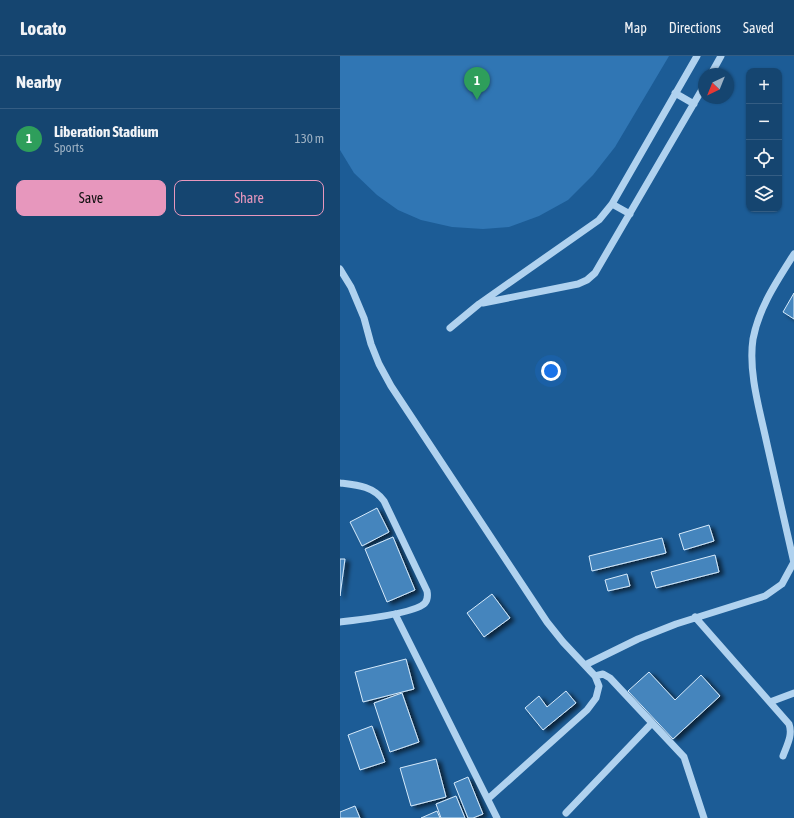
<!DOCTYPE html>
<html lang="en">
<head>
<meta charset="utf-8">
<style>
  :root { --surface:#154570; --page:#224f78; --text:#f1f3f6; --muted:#9db1c3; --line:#345d83; --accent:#e797bd }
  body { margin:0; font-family:"Asap Condensed",sans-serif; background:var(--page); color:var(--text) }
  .controls { position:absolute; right:12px; top:12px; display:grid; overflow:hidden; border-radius:8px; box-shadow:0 1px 3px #0004 }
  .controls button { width:36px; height:36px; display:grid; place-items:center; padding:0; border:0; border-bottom:1px solid var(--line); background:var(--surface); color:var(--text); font:20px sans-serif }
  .compass { position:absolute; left:358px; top:12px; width:36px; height:36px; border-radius:50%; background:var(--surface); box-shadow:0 1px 3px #0004; rotate:223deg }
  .you { position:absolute; left:211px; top:315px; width:14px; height:14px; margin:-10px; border:3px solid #fff; border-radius:50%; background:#1a73e8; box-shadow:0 0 0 6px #1a73e833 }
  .badge { display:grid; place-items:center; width:26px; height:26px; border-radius:50%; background:var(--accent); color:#fff; font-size:13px; font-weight:700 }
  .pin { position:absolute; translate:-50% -33px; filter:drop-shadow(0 1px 2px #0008) }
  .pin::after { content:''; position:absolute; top:21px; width:14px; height:12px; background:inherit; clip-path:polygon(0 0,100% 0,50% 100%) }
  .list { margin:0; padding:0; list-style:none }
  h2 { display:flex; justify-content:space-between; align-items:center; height:52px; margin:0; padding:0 16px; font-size:17px }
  h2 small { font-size:13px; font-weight:400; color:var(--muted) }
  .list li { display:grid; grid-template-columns:26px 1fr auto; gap:12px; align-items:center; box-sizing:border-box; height:60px; padding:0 16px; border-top:1px solid var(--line) }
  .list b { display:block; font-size:15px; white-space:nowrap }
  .list p { margin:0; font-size:13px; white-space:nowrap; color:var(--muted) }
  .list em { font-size:13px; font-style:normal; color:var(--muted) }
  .actions { display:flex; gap:8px; padding:12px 16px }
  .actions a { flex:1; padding:9px 0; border:1px solid var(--accent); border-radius:8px; text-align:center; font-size:14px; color:var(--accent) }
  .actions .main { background:var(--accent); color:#111 }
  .icon { flex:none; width:22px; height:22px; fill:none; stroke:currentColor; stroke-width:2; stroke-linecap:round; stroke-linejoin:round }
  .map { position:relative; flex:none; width:454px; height:762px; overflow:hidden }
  header { display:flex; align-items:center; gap:24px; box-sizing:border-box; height:56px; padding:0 20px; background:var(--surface); border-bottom:1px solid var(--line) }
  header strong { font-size:19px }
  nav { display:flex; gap:22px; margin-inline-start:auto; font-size:14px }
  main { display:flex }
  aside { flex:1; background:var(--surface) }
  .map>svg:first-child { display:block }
  .green { fill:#3076b4 }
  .building { fill:#4485bd; stroke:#d6eafb; filter:url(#shadow) }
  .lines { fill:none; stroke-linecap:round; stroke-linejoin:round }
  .minor { stroke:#b0d2ef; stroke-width:7 }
</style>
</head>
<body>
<header>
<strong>Locato</strong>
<nav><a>Map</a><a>Directions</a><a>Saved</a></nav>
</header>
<main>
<aside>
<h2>Nearby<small></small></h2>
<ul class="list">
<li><span class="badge" style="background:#2e9e5b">1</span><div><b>Liberation Stadium</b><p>Sports</p></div><em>130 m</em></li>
</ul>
<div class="actions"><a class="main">Save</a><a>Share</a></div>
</aside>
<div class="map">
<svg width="454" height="762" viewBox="0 0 454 762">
  <defs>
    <filter id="shadow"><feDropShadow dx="4.5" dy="2.5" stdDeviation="2" flood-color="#0009"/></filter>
  </defs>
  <rect width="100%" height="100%" fill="#1c5c96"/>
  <path class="green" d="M0 0H329L275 91 253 119 228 144 199 160 169 171 143 173 112 171 81 164 58 154 37 139 14 117 0 94Z"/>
  <path class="building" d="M454 237V263L443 256Z
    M37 452 49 476 22 490 10 466Z
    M369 469 374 485 344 494 339 478Z
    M53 481 75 534 47 546 25 493Z
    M322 482 326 497 252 515 249 500Z
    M375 499 379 516 316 532 311 516Z
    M0 503H5L0 540Z
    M287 518 290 530 268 535 265 524Z
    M152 538 170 562 144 581 127 557Z
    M66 603 74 633 23 646 15 616Z
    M309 616 335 644 361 619 380 640 333 683 288 635Z
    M226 635 236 647 203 674 185 652 199 640 207 651Z
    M62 637 79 686 50 696 34 647Z
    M32 670 45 706 20 714 8 679Z
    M96 703 106 741 71 750 60 712Z
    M128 721 143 758 133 762H128L114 727Z
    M116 740 125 762H101L96 748Z
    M15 750 20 762H0V756Z
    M97 755 100 762H81Z"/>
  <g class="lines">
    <path class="minor" d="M371 18 381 0
      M335 37 354 48
      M272 148 290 158
      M0 213 11 231 24 262 31 288 39 308 51 330 207 566 223 586 255 620 259 630 256 642 247 654 149 742
      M143 247 238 228 247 224 255 217 364 30
      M110 272 139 248 259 164 272 148 357 0
      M0 427C17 429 33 430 44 445L87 535C88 540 88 543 85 547 75 558 17 564 0 566
      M454 507C445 467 436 428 427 388 420 355 408 316 413 283 419 251 437 225 454 198
      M55 558 157 762
      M355 561 449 668C453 679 447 689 443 700
      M245 609 298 583 336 568 425 540 442 528 454 506
      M255 620 263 618 270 622 344 701 364 762
      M430 646 454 637
      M226 757 312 667"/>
  </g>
</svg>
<div class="controls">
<button>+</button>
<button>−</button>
<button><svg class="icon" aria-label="locate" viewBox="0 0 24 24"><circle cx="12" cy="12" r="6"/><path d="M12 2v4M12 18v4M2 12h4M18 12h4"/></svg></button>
<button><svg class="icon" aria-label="layers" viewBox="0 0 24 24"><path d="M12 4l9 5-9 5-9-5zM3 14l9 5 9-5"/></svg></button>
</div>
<svg class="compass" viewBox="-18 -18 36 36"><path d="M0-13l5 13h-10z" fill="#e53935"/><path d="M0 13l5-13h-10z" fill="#9db1c3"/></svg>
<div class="you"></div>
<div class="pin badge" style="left:137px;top:44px;background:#2e9e5b">1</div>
</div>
</main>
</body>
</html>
